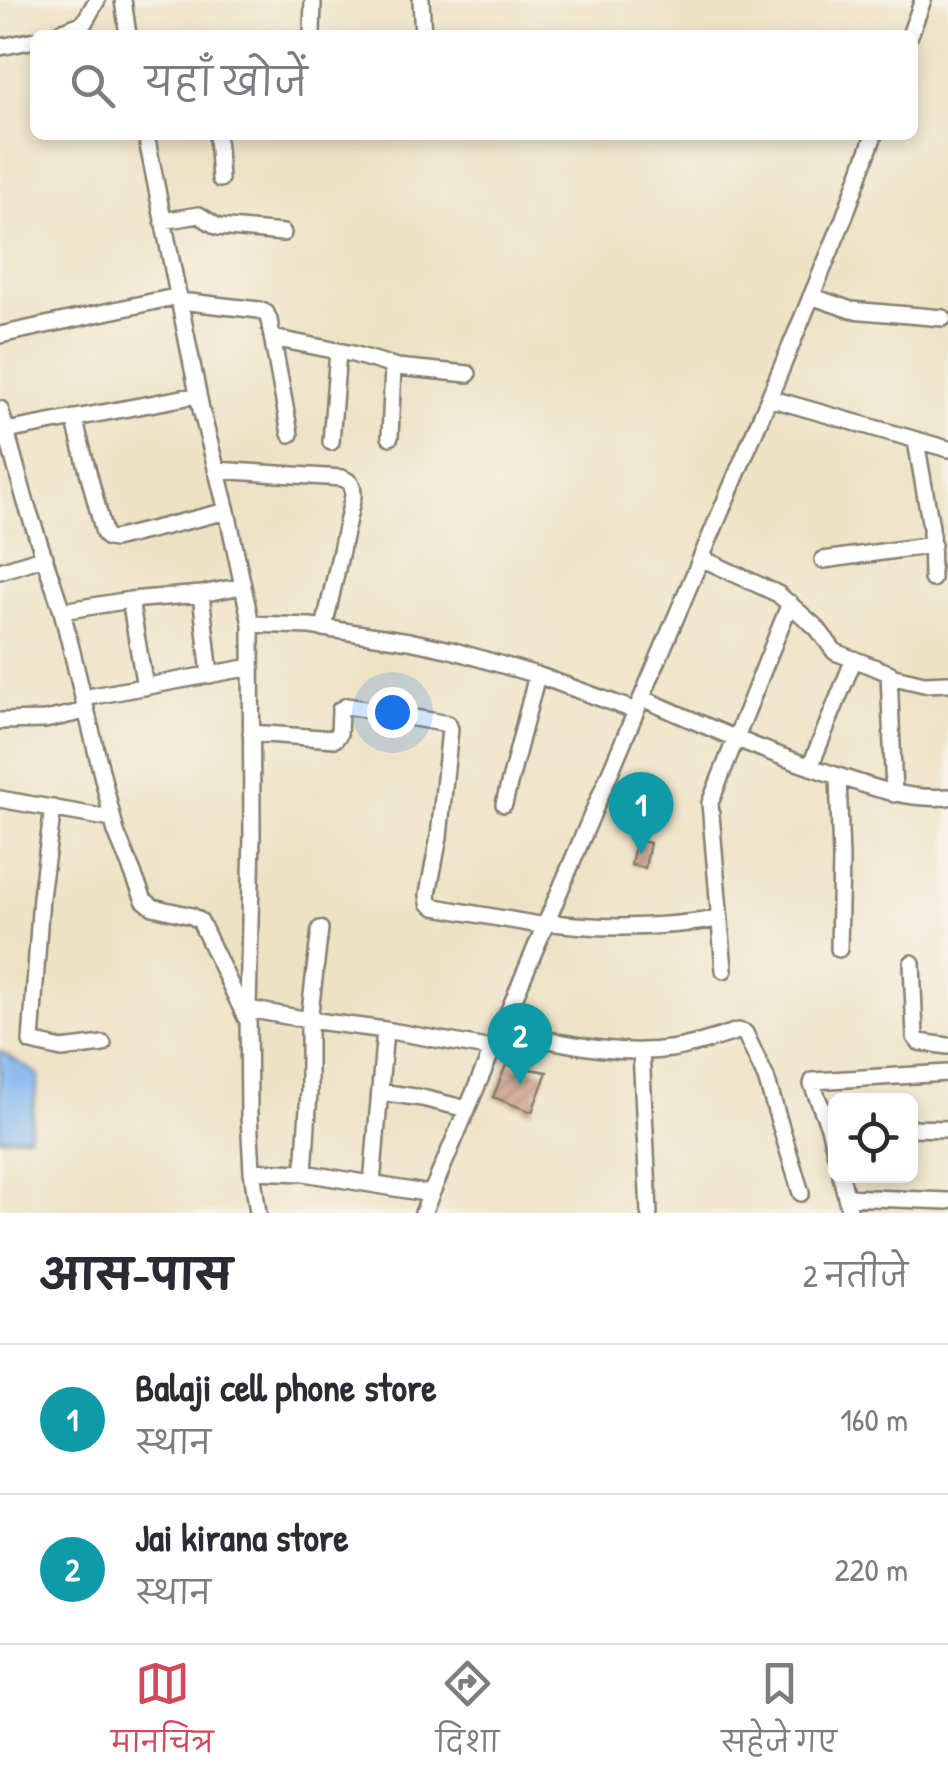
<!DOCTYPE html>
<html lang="hi">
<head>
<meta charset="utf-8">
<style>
  :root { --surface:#fff; --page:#f7f7f7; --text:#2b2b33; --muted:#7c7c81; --line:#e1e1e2; --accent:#d1495b }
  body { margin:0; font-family:"Patrick Hand","Playpen Sans Deva",sans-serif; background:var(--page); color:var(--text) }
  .controls { position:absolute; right:30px; bottom:30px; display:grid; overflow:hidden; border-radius:15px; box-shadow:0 5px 15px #0003 }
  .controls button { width:90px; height:90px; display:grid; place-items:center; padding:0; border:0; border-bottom:2px solid var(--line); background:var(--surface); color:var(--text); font:50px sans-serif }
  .you { position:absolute; left:392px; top:712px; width:35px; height:35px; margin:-25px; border:8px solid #fff; border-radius:50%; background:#1a73e8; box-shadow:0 0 0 15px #1a73e833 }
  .badge { display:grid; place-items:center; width:65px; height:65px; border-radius:50%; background:var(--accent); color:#fff; font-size:32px; font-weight:700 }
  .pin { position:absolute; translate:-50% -82px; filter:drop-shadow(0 2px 5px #0008) }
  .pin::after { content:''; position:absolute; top:52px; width:35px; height:30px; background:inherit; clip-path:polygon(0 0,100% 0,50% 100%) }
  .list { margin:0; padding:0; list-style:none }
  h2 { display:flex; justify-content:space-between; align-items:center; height:130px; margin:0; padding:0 40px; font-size:42px }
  h2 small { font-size:32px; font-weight:400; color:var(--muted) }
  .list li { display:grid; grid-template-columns:65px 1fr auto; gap:30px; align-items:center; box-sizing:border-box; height:150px; padding:0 40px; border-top:2px solid var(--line) }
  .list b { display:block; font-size:38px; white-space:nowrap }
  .list p { margin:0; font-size:32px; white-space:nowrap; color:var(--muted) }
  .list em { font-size:32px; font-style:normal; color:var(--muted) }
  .icon { flex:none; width:55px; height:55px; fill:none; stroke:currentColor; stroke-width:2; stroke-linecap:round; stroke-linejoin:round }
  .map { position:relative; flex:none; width:948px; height:1213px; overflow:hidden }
  .search { position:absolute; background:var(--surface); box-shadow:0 5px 15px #0003; left:30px; right:30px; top:30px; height:110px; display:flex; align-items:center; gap:25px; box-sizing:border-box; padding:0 35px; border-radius:15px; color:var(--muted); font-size:38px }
  .sheet { height:430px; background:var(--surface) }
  nav { display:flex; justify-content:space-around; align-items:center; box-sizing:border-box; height:140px; border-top:2px solid var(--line); background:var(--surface); font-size:28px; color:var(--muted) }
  nav a { display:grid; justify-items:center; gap:5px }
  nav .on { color:var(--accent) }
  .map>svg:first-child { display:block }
  .water { fill:#80b6ef; stroke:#4e6986; stroke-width:2.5 }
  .building { fill:url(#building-hatch) }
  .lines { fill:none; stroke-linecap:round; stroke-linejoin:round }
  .minor-casing { stroke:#857f70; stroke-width:20 }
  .minor { stroke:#fff; stroke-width:15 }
</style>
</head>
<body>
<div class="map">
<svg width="948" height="1213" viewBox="0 0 948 1213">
  <defs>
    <pattern id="building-hatch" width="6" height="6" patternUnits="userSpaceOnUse" patternTransform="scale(2.5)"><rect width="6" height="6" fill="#c99981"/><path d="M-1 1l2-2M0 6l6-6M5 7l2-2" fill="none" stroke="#a27c69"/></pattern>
  </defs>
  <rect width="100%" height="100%" fill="#f7f3e8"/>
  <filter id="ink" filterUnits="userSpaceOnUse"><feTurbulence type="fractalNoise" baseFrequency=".01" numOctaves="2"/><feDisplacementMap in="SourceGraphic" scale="20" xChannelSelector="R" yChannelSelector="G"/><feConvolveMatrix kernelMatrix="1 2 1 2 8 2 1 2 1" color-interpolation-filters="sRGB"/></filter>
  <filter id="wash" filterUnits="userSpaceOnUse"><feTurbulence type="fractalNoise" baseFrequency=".0048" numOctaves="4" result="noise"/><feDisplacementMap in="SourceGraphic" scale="40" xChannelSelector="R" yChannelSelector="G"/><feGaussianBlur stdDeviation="2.25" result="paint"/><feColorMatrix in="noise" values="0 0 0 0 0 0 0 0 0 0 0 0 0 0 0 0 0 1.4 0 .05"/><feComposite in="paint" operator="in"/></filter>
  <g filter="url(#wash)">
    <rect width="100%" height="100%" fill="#eee2c5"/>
    <path class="water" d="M0 1051 39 1075 29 1135 0 1138Z"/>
    <g id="blocks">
      <path class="building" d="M636 840 650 843 645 868 631 865Z
        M514 1037 542 1043 536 1061 511 1054Z
        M506 1065 547 1072 532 1112 493 1097Z"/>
    </g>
  </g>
  <g filter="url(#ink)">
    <use href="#blocks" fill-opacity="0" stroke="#857f70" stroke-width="2.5"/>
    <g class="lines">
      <g class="minor-casing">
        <path id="minor" d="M123 0 128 35
          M421 0 423 35
          M52 35 84 23 97 0
          M312 35 313 0
          M910 35 923 0
          M0 47 35 40
          M146 135 201 409 227 511 251 624 252 835 248 1009 249 1116 252 1171 258 1213
          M217 135 220 179
          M163 221 199 215 218 227 283 233
          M811 296 851 310 943 318
          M180 301 259 310 266 313 269 320 290 434
          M0 335 179 296
          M273 338 353 354 397 367 468 374
          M769 398 948 449
          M0 409 26 503 62 611 116 832 144 900 153 907 192 916 200 921 246 1018
          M74 418 104 533 108 538 114 539 227 511
          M6 431 198 395
          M390 437 393 366
          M916 441 931 527 932 579
          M331 442 338 351
          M216 470 342 478C352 482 353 486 353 496L324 628
          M701 558 778 594 817 628 835 652 889 673 894 794
          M823 560 933 545
          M0 571 45 557
          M201 594 210 675
          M130 600 145 687
          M62 611 130 600 201 594 242 586
          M251 624 310 626 409 641 451 650 537 675 636 711
          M890 676 924 684 948 683
          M83 698 251 667
          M642 698C705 726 769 754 835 775 873 788 908 800 948 797
          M0 721 45 720 86 711
          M251 733 335 739 339 734 340 710 347 706 448 724 450 729 439 837 428 894 429 903 435 907 545 926
          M810 767 854 659
          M838 776 841 858 839 949
          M0 799 112 819
          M504 804 537 675
          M53 808 41 897 31 1042 62 1049 103 1044
          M546 922C605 930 661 928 719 919
          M912 963 915 1037 919 1042 948 1046
          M724 970 710 803 790 603
          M248 1009 309 1020 385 1030 492 1049
          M500 1030C556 1041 613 1057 670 1049 693 1046 716 1038 738 1031L745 1033 766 1078 801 1193
          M641 1051 649 1213
          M380 1092 422 1098 467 1109
          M910 1128 948 1129
          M836 1155 829 1127 812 1084 813 1081 948 1073
          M252 1171 304 1173 431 1194
          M304 1173 309 1092V1020L320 929
          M841 1176 850 1213
          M372 1184 385 1030
          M846 1197 948 1201
          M423 1213 769 398 844 218 874 135"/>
      </g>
      <use href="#minor" class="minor"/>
    </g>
  </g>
</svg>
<div class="controls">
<button><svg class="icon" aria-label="locate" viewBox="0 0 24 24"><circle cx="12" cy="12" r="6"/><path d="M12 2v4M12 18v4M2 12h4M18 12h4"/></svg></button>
</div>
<div class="you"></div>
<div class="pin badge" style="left:641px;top:854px;background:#0f9aa8">1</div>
<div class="pin badge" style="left:520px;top:1085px;background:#0f9aa8">2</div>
<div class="search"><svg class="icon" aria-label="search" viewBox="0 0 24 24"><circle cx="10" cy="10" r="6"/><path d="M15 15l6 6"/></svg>यहाँ खोजें</div>
</div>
<section class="sheet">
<h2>आस-पास<small>2 नतीजे</small></h2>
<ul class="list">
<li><span class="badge" style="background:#0f9aa8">1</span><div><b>Balaji cell phone store</b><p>स्थान</p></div><em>160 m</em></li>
<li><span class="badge" style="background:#0f9aa8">2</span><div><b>Jai kirana store</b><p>स्थान</p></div><em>220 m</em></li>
</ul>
</section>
<nav>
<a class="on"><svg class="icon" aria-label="map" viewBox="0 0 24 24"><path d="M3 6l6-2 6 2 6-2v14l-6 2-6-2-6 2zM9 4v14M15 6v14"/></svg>मानचित्र</a>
<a><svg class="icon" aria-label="directions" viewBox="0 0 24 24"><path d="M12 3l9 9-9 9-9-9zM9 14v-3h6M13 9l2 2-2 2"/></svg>दिशा</a>
<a><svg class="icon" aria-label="saved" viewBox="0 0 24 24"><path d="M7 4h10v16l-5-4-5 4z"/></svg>सहेजे गए</a>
</nav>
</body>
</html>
